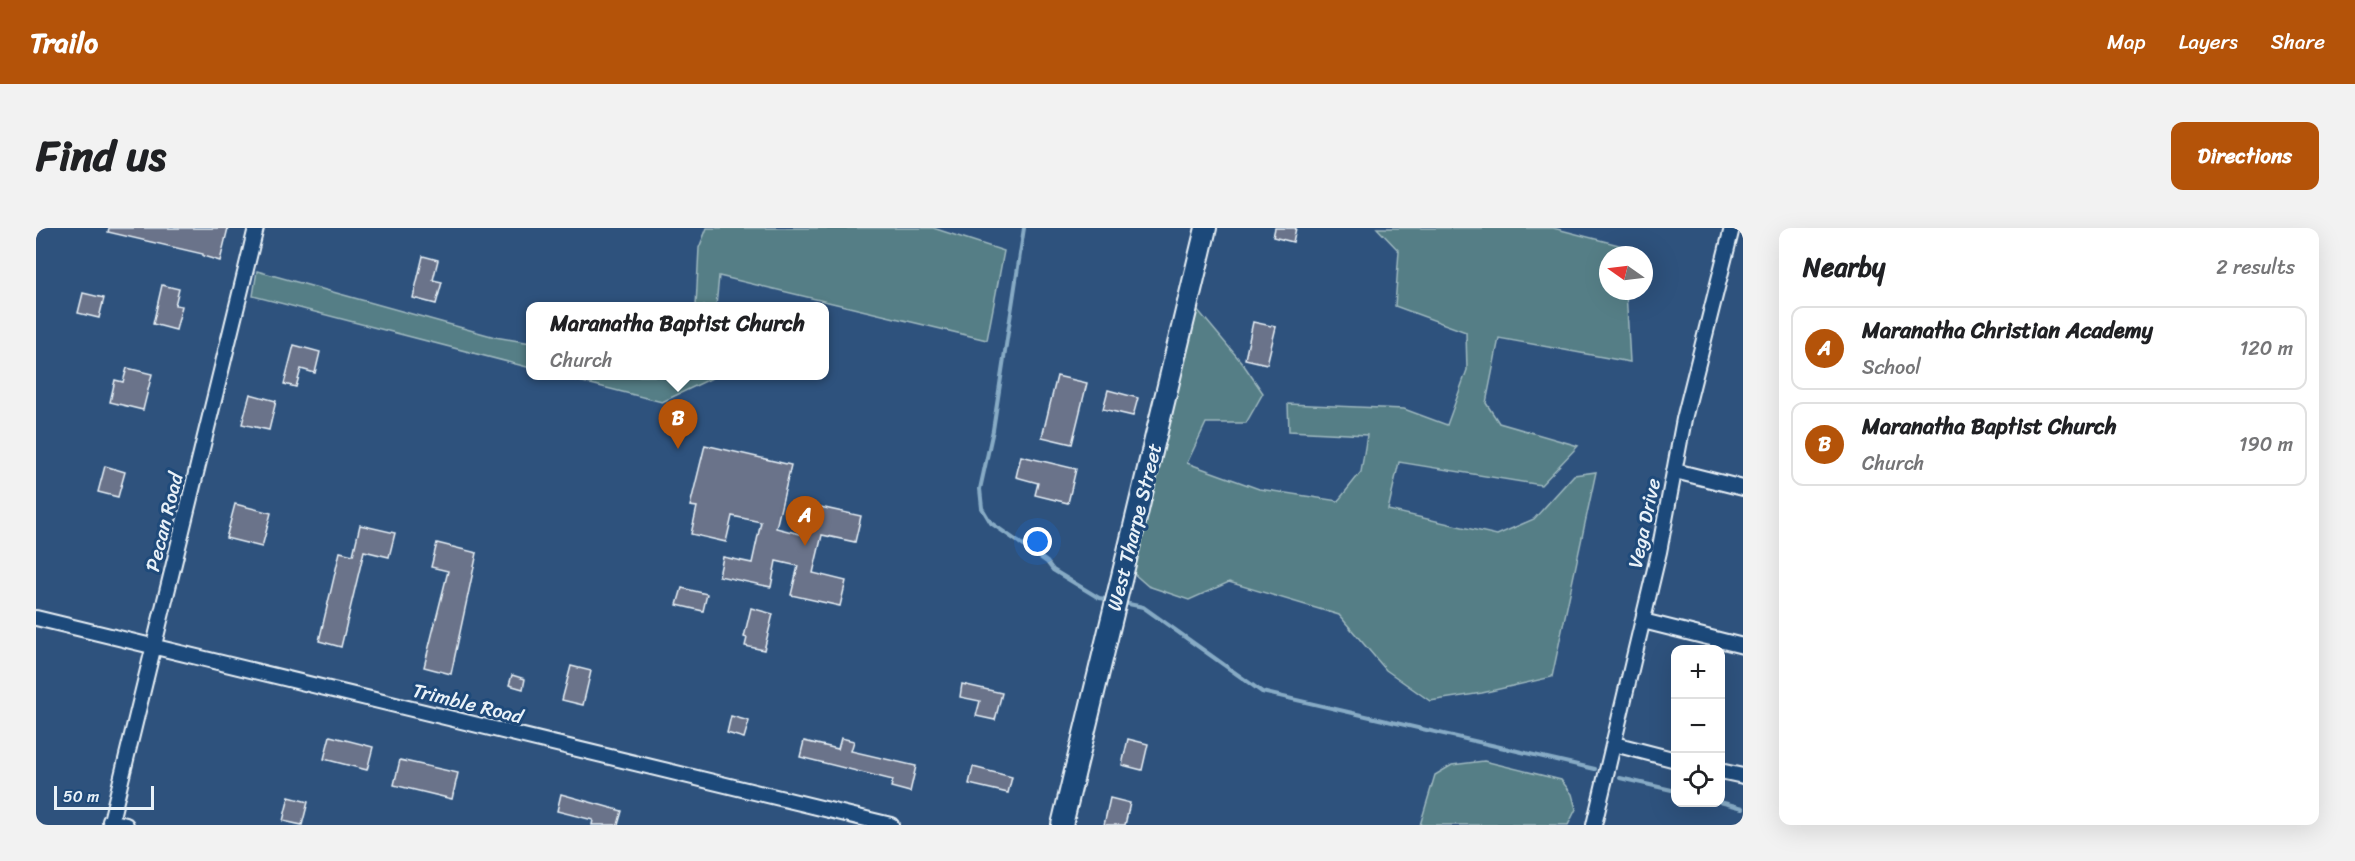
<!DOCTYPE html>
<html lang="en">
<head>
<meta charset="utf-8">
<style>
  :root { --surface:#fff; --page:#f2f2f2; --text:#202124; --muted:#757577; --line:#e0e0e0; --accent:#b45309 }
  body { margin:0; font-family:Sriracha,sans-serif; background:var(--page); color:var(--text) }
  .controls { position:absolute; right:18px; bottom:18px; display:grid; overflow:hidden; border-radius:12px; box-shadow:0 6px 24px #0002 }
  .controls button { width:54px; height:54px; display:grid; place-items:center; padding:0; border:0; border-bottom:2px solid var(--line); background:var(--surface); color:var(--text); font:30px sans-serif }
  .compass { position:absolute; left:1563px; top:18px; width:54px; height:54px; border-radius:50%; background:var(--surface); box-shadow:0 6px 24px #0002; rotate:284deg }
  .scale { position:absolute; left:18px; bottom:15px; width:100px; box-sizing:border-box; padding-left:6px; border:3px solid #e8f1f8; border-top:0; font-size:16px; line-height:21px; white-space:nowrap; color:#e8f1f8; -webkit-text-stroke:4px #1f4a7a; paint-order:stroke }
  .you { position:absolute; left:1002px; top:314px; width:21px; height:21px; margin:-15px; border:4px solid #fff; border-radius:50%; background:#1a73e8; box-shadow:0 0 0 9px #1a73e833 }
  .badge { display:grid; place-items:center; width:39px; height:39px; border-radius:50%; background:var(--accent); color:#fff; font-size:20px; font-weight:700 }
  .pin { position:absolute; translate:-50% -50px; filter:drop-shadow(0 2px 3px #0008) }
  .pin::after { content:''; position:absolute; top:32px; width:21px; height:18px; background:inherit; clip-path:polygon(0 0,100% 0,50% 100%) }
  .popup { position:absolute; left:490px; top:74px; width:303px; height:78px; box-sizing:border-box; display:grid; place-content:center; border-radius:12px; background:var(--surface); filter:drop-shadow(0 2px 4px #0005); font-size:20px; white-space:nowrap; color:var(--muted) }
  .popup b { font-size:22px; color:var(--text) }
  .popup::after { content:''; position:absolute; left:50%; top:100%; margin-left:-12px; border:12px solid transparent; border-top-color:var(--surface) }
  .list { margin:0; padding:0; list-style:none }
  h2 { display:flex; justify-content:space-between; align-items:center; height:78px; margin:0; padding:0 24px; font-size:26px }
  h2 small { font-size:20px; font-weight:400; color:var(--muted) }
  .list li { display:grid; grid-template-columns:39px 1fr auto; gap:18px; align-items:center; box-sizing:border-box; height:84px; margin:0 12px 12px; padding:0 12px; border:2px solid var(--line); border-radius:12px }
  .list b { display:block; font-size:22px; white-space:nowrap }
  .list p { margin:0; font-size:20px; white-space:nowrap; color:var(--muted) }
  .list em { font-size:20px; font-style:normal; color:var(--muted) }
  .icon { flex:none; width:33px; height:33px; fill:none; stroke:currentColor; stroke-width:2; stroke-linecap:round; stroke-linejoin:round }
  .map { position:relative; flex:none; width:1707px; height:597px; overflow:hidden; border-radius:12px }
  header { display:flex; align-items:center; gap:36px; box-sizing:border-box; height:84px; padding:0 30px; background:var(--accent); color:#fff }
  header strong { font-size:28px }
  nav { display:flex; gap:33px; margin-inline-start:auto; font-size:21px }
  .intro { display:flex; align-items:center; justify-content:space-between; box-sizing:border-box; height:144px; padding:0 36px }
  h1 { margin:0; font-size:42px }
  .button { padding:15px 27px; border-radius:12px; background:var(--accent); color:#fff; font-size:21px; font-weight:700 }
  main { display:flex; gap:36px; padding:0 36px }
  aside { flex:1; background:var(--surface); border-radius:12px; box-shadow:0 6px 24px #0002 }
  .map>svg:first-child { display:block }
  .green { fill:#547e86; stroke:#9eb8bf; stroke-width:1.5 }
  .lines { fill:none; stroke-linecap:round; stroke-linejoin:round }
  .stream { stroke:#87abc5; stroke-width:4 }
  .building { fill:#6a738a; stroke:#e8f1f8; stroke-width:1.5 }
  .minor-casing { stroke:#e8f1f8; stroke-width:18 }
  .secondary-casing { stroke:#e8f1f8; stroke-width:24 }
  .minor { stroke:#1f4a7a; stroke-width:14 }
  .secondary { stroke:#1f4a7a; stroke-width:20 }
  .labels { text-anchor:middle; stroke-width:6; stroke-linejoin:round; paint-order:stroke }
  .street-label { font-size:20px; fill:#e8f1f8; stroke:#1f4a7a }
</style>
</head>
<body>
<header>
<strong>Trailo</strong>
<nav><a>Map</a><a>Layers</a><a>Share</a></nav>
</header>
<div class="intro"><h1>Find us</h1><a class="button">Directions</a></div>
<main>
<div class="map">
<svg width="1707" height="597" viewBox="0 0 1707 597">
  <rect width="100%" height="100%" fill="#2e527d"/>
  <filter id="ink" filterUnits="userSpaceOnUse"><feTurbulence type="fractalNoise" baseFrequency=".0167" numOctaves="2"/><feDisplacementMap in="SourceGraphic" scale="12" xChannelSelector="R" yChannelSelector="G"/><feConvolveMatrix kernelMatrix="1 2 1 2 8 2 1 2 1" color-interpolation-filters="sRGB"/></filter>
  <g filter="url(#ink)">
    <path class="green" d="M671 0H897L968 23 951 112 683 48 680 78H660L663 20Z
      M1341 0H1517L1587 18 1588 27H1572V63H1590L1594 134 1463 110 1450 175 1463 195 1542 218 1505 257 1363 234 1352 282 1461 307 1498 291 1538 247 1560 244 1516 449 1446 465 1394 473 1350 442 1303 387 1193 354 1153 372 1112 358 1096 344 1161 81 1207 136 1227 165 1210 195H1170L1151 235 1223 261 1302 273 1325 244 1331 207 1253 203 1252 176 1368 181 1411 197 1431 142 1430 104 1359 78 1363 23Z
      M221 43 459 109 495 115V140L217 68Z
      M523 148H676V150L626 174Z
      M1448 533 1525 552 1536 566 1540 581 1532 597H1384L1399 547 1416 537Z"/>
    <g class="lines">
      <path class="stream" d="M988 0 957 202 944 261 946 280 955 295 1011 334 1017 342 1063 370 1070 371
        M1088 375 1107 379 1226 464 1559 541
        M1584 550 1640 563
        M1684 574 1707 580"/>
    </g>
    <path class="building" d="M73 0H192L184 33 167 28V26L72 4Z
      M1239 0H1260L1257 14 1237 9Z
      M387 28 402 32 397 52 406 54 400 76 377 70Z
      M126 57 143 61 139 77 146 78 140 102 117 96Z
      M47 65 68 70 63 90 42 85Z
      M1217 94 1240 99 1231 136 1209 131Z
      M258 117 284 124 279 145 265 141 260 159 248 156Z
      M91 140 116 146 107 182 74 174 79 152 87 154Z
      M1021 148 1051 155 1036 216 1006 209Z
      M1072 162 1102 170 1097 188 1067 181Z
      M214 166 240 173 233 202 206 196Z
      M669 217 755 237 740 300 768 307 775 277 825 288 819 314 786 307 777 345 810 353 804 378 755 367 762 338 740 333 735 359 683 348 687 329 716 335 725 294 696 288 690 314 655 306 661 279 654 278Z
      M985 228 1040 241 1032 275 999 267 1002 255 980 249Z
      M69 238 89 244 82 269 62 264Z
      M199 276 235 285 226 319 190 310Z
      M324 297 359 305 353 329 328 323 305 419 283 413 304 324 317 327Z
      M401 315 441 325 415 446 388 439 412 343 395 339Z
      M646 360 671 366 667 383 641 377Z
      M715 380 737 386 728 422 709 418 711 410 708 409Z
      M535 438 555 443 547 477 526 472Z
      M476 447 489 451 487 461 473 457Z
      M926 456 966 465 959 492 940 488 944 473 924 469Z
      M695 488 713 493 708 510 691 505Z
      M294 508 337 519 331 542 288 531Z
      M805 510 818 513 815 523 880 538 874 564 855 559 857 552 764 529 768 513 802 521Z
      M1092 511 1112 516 1106 542 1086 537Z
      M364 532 422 545 416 571 358 557Z
      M937 539 976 549 972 565 933 556Z
      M525 566 586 583 582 597H556L557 592 521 583Z
      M253 569 272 574 266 597 247 593Z
      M1074 570 1094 575 1089 597H1068Z"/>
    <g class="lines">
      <g class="minor-casing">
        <path id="minor" d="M1639 243 1707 260
          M0 390 855 597
          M1607 393 1707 418
          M1578 516 1640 532
          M1684 543 1707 548
          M74 593 90 597
          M74 597 220 0
          M1558 597 1623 324 1648 191 1696 0"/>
      </g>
      <g class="secondary-casing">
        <path id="secondary" d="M1026 597 1170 0"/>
      </g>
      <use href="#minor" class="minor"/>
      <use href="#secondary" class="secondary"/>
    </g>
  </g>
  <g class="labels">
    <g class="street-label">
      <text transform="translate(128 294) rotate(-76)" y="7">Pecan Road</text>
      <text transform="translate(1608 295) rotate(-78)" y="7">Vega Drive</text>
      <text transform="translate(1098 299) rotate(-76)" y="7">West Tharpe Street</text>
      <text transform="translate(432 475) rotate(14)" y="7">Trimble Road</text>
    </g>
  </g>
</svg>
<div class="controls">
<button>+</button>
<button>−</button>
<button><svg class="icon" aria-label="locate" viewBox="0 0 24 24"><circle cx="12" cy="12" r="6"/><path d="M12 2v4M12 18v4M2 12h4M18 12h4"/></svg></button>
</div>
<svg class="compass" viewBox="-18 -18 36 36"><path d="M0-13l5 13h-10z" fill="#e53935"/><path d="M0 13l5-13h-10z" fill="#757577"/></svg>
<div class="scale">50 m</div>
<div class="you"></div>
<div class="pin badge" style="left:769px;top:318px">A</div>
<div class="pin badge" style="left:642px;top:221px">B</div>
<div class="popup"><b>Maranatha Baptist Church</b>Church</div>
</div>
<aside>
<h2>Nearby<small>2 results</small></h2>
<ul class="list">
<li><span class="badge">A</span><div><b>Maranatha Christian Academy</b><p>School</p></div><em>120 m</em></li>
<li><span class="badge">B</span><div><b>Maranatha Baptist Church</b><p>Church</p></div><em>190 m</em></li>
</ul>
</aside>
</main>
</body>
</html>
